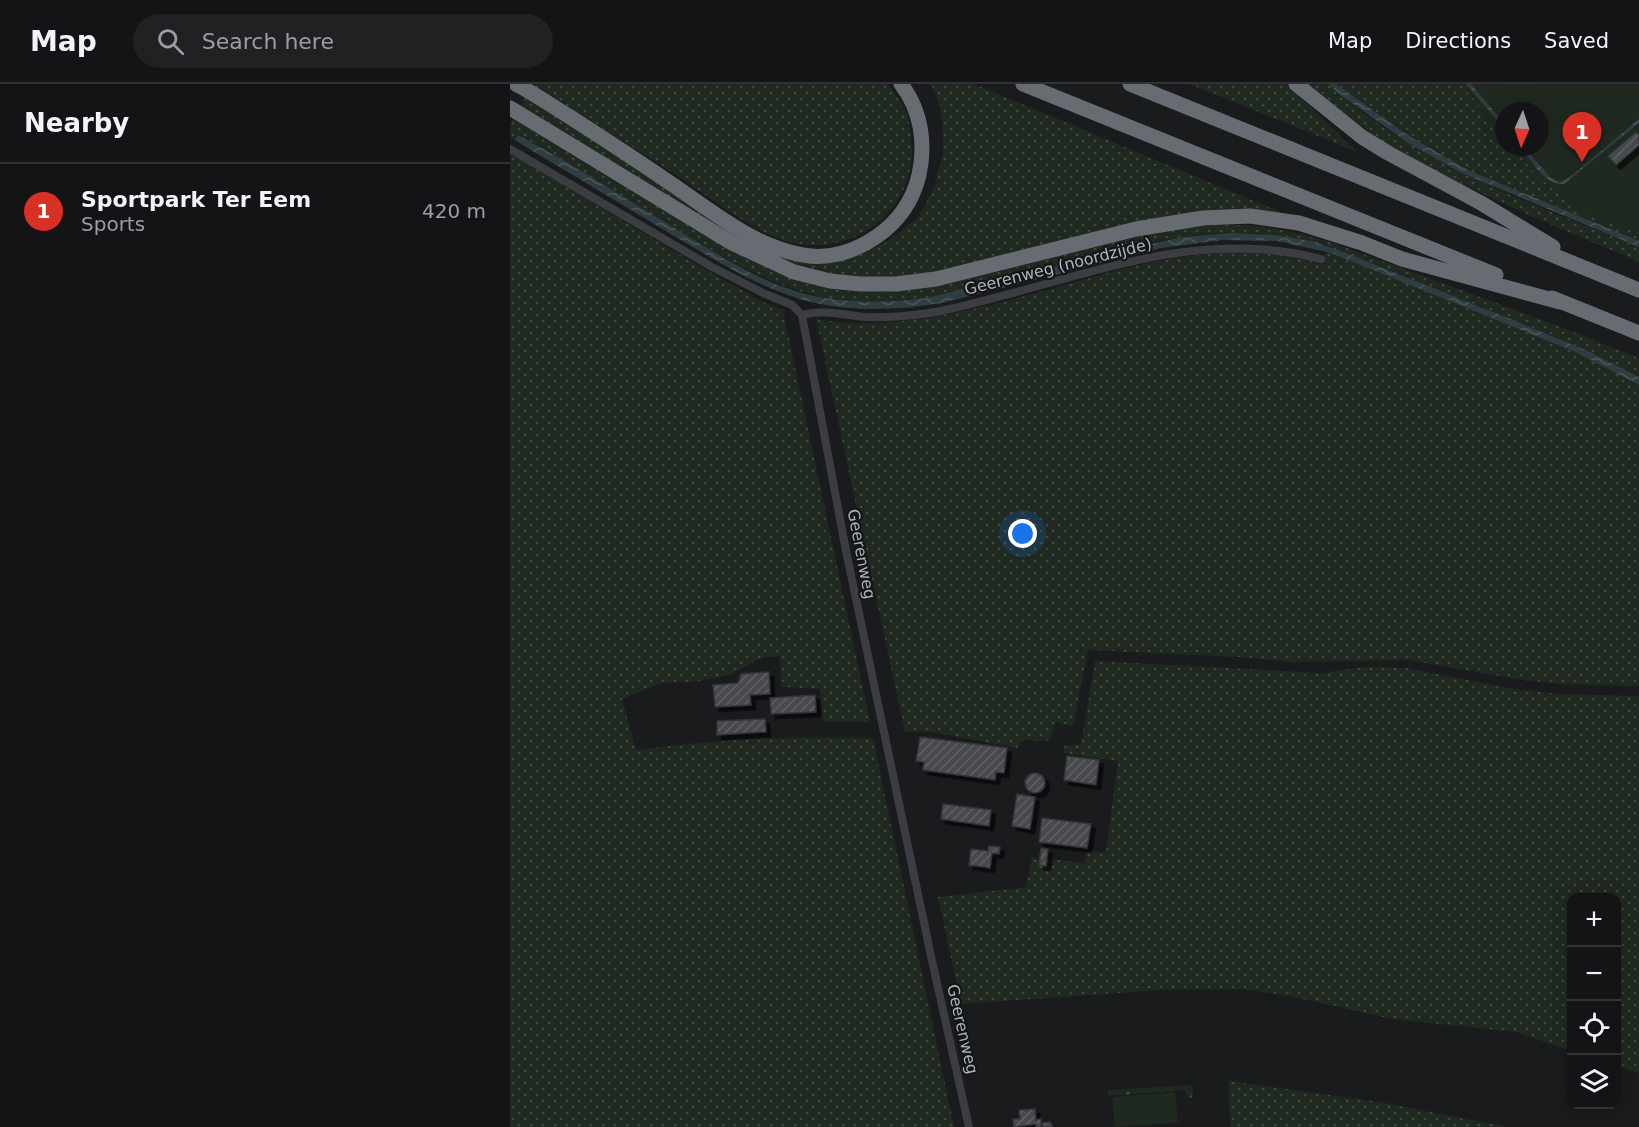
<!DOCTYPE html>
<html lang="en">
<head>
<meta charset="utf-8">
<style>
  :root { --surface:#141416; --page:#212123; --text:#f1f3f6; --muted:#9d9ea1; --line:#333335; --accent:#d93025 }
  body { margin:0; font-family:"DejaVu Sans",sans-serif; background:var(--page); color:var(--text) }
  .controls { position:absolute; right:18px; bottom:18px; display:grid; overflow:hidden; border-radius:12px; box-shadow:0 3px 15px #0003 }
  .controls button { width:54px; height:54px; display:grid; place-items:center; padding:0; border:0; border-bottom:2px solid var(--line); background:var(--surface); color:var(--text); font:30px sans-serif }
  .compass { position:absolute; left:985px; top:18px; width:54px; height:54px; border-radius:50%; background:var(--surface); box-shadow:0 3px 15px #0003; rotate:183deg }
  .you { position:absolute; left:513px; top:450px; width:21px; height:21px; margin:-15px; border:4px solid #fff; border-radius:50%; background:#1a73e8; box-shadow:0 0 0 9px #1a73e833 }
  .badge { display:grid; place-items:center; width:39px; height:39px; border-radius:50%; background:var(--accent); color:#fff; font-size:20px; font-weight:700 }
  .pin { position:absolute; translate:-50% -50px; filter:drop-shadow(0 2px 3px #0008) }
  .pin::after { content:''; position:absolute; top:32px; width:21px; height:18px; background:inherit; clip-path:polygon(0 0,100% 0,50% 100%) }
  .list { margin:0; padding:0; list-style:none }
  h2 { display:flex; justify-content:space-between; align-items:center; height:78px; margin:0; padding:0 24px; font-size:26px }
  h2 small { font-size:20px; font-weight:400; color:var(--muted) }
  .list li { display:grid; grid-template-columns:39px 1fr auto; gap:18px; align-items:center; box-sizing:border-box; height:96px; padding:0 24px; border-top:2px solid var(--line) }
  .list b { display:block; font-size:22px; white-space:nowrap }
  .list p { margin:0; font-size:20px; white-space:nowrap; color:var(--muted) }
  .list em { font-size:20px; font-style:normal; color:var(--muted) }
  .icon { flex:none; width:33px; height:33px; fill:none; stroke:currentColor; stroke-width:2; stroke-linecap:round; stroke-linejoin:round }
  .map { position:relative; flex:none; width:1129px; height:1043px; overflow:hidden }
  header { display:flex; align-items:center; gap:36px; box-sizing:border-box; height:84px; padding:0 30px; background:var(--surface); border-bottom:2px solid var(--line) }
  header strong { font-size:28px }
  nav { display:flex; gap:33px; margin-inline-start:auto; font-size:21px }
  .search { width:420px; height:54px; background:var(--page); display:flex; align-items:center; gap:15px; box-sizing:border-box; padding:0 21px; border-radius:33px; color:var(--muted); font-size:22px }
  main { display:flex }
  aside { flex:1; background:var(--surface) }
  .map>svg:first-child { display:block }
  .grass { fill:url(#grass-dots) }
  .forest { fill:url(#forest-firs) }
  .pitch { fill:#202920 }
  .water { fill:url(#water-waves) }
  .building { fill:url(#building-hatch); stroke:#343539; stroke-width:1.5; filter:url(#shadow) }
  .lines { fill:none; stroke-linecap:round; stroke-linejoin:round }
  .street { stroke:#3b3d42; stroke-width:8 }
  .highway { stroke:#676c73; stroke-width:15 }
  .labels { text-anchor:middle; stroke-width:4.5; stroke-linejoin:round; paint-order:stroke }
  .street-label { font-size:16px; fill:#adb4bd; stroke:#151618 }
</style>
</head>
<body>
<header>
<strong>Map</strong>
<div class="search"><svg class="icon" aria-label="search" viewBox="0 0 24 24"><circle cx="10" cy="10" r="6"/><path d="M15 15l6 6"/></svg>Search here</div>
<nav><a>Map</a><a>Directions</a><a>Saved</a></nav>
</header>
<main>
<aside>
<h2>Nearby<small></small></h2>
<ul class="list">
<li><span class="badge">1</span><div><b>Sportpark Ter Eem</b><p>Sports</p></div><em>420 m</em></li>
</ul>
</aside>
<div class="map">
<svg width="1129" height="1043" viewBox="0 0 1129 1043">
  <defs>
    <pattern id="grass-dots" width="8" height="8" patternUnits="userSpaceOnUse" patternTransform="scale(1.5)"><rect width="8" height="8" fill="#202920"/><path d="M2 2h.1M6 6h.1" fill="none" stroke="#3e463e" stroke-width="1.8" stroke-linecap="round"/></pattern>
    <pattern id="forest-firs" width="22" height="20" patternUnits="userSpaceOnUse" patternTransform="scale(1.5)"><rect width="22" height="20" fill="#202920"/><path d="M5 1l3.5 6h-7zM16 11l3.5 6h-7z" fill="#3e463e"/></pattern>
    <pattern id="water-waves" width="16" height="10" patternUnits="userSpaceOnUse" patternTransform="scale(1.5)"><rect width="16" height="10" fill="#2f3d42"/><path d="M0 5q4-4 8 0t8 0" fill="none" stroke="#4a575b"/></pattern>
    <pattern id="building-hatch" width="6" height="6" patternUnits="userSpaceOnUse" patternTransform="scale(1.5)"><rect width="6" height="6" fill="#47494d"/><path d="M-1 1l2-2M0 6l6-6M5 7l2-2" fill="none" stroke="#5f6165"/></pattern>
    <filter id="shadow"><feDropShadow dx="4.5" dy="4.5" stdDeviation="0" flood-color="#0009"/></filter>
  </defs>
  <rect width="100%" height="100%" fill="#1a1b1d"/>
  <path class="grass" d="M26 0H377C383 8 391 17 395 26 399 34 400 44 401 52 411 122 346 175 280 158 248 151 206 118 178 99 127 65 76 33 22 5Z
    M421 0H464L773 129 738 126 411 192 384 195 327 192 281 180 228 155 8 25 17 11 256 164 342 172 373 160 398 142 410 131 424 103 433 69V49L430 22Z
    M680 0H777L847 68Z
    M797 0H818C907 80 1020 119 1129 163V178L1021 132 939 94 880 62 854 44Z
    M826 0H956L994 44V63H1010L1129 136V157L960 87 899 52Z
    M3 35C55 67 106 98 158 129 214 162 270 199 336 207 383 212 429 202 475 191 558 172 642 139 728 141 762 142 794 150 826 160L1046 241 1129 274V293C1111 284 1094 274 1076 266 1024 243 971 223 918 202 863 179 810 155 750 150 674 144 598 169 525 188 472 201 418 220 363 219 281 217 225 180 157 139 115 114 73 89 31 63L8 51 5 56 0 53V40Z
    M0 69 184 179 253 218 273 226 360 638H313L310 605 271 603 270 572 253 573 221 590 206 594 183 598 150 599 112 615 126 666C205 655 283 652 363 654L444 1043H0Z
    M748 166 812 177 816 167 821 169 1063 267 1129 301V602L1050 600 1006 595 899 576 784 578 730 573 578 566 563 642 546 638 539 657 513 656 507 664 421 648H395L306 235C404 253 530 205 625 182 666 172 706 169 748 166Z
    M585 577 812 589 854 583 896 584 1004 605 1049 610 1129 612V989L1107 982 1106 814H1062L1061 967 1006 948 882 935 784 913 732 905 651 906 451 920 428 813 516 803 522 773 574 779 577 766 596 769 608 677 553 669 555 661 571 660Z
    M719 997 870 1018 997 1043H720Z"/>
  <path class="forest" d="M683 1001 682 1014H677L675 1006 598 1012V1006Z"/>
  <path class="pitch" d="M951 0H1129V149L1083 134 1028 93 1003 63H1030V27H994V52Z
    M665 1008 668 1039 605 1043 602 1013Z"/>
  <path class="water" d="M818 0H826L899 52 960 87 1129 157V163L952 89 898 59 832 12Z
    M956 0H961L994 39V44Z
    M1129 35V39L1054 100C1035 102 1021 76 1010 63H1014L1040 93 1050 98 1060 93Z
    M8 51C64 81 118 116 173 149 207 170 243 193 282 206 325 220 372 220 417 214L590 171 673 153 721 149 764 151 801 157 836 169 1035 249 1080 268 1129 293V301L1063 267 821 169 767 157 712 156 651 164 432 219C389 226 348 228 305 219 256 208 212 180 169 155 121 126 73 97 24 68L5 56Z"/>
  <path class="building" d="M1126 48 1129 51V61L1106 81 1098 72Z
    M259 588 260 610 240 611 241 621 205 623 203 601 228 599 231 590Z
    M305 611 306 628 261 630 260 614Z
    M255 635 256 648 207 651V637Z
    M410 653 497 664 494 689 486 688 485 696 413 686 414 678 406 677Z
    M557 672 589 676 586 701 554 696Z
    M515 699a10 10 0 1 1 20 0a10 10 0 1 1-20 0Z
    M507 710 525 713 520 745 502 742Z
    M433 720 481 726 479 742 431 735Z
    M532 734 581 740 577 764 529 758Z
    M479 762 490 763 489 770 482 769 480 784 459 781 461 765 478 767Z
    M531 764 538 765 536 782 529 781Z
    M525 1025 526 1036 531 1035V1043H526V1040L504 1043 503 1035H510L509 1026Z
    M540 1038 543 1043H533L532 1039Z"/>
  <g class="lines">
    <path class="street" d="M0 65 202 183 253 209 282 221 292 231 336 467 421 872 459 1043
      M292 231C312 225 334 231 355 233 376 234 398 232 419 229 446 225 472 217 499 210 603 182 703 146 811 175"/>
    <path class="highway" d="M6 0C25 10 42 22 60 33 96 56 131 79 166 103 205 130 246 163 293 171 320 176 345 167 366 153 388 138 403 116 409 91 416 59 411 26 391 0
      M513 0 986 191
      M620 0 1129 206
      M786 0 852 53 878 69 971 119 1043 163
      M0 24 222 159 284 188 320 197 350 200H386L426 195 626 145 693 134 740 132 789 139 852 159 892 175 1050 218
      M1042 214 1129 249"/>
  </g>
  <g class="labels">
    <g class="street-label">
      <text transform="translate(548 182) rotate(-14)" y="6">Geerenweg (noordzijde)</text>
      <text transform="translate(352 470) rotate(79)" y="6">Geerenweg</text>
      <text transform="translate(453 945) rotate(77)" y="6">Geerenweg</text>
    </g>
  </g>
</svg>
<div class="controls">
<button>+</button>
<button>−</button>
<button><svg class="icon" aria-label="locate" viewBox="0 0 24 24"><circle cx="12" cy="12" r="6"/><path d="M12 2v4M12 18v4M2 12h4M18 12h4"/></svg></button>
<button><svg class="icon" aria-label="layers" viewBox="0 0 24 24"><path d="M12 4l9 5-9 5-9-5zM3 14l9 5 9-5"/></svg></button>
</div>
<svg class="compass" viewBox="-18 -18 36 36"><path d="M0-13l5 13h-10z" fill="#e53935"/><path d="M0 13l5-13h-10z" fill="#9d9ea1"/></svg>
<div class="you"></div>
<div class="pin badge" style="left:1072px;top:78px">1</div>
</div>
</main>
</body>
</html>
